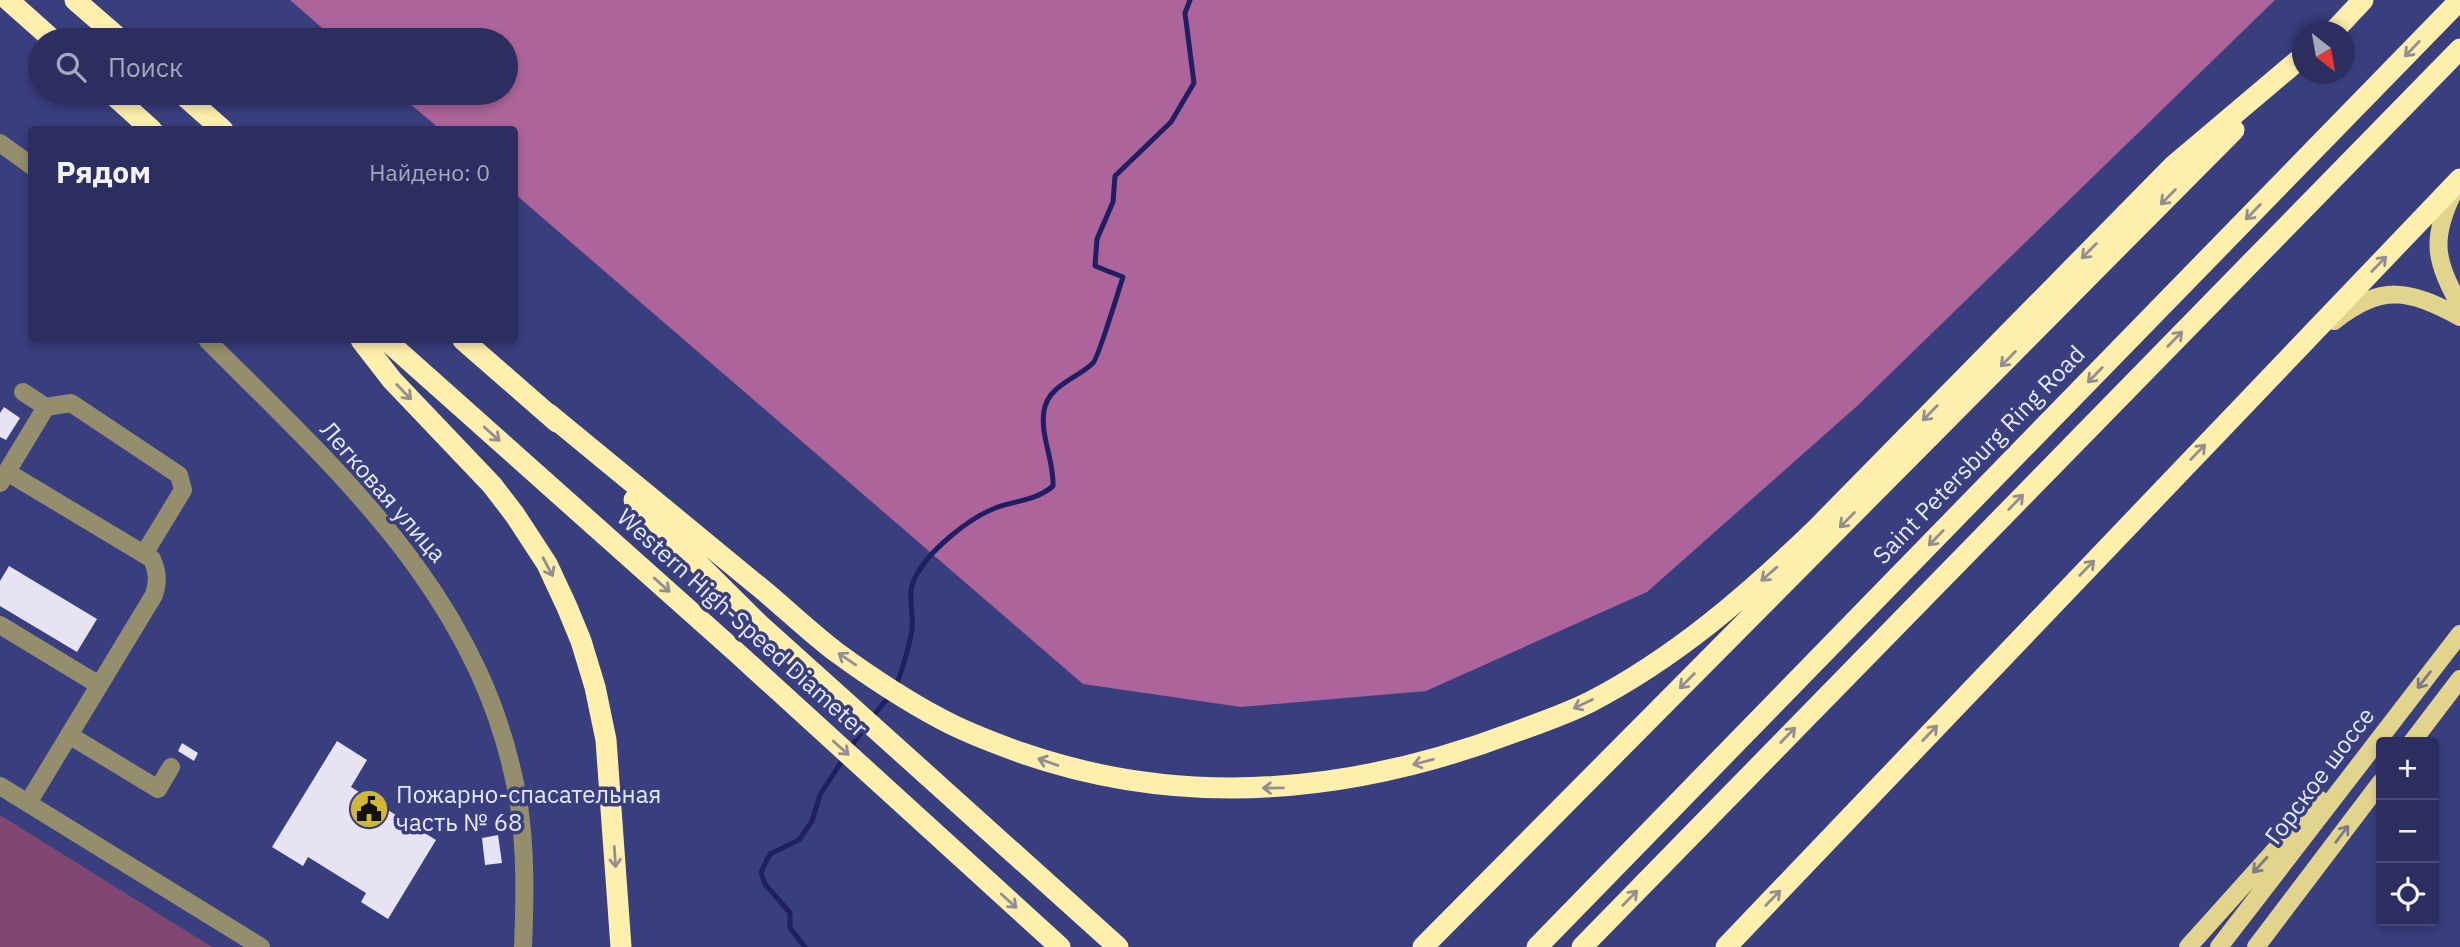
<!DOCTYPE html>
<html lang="ru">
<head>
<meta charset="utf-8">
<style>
  :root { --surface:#2b2e5f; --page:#333665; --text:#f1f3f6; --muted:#a6a8bd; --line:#474a74 }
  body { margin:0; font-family:"IBM Plex Sans",sans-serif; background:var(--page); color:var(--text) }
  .controls { position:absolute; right:21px; bottom:21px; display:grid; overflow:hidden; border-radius:7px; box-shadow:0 4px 10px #0003 }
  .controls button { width:63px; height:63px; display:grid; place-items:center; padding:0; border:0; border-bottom:2px solid var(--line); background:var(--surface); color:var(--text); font:35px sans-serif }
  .compass { position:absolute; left:2292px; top:21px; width:63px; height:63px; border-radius:50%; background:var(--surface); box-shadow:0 4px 10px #0003; rotate:149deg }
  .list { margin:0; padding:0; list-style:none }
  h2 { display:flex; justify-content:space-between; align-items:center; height:91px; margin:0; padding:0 28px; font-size:30px }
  h2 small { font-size:23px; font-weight:400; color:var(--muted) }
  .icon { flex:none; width:38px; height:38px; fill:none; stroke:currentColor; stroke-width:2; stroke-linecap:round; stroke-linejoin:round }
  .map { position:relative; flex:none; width:2460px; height:947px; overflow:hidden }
  .search { position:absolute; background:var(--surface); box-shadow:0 4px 10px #0003; left:28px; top:28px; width:490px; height:77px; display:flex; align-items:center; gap:18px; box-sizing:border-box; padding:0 24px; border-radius:38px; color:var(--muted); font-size:26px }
  .panel { position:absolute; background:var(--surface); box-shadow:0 4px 10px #0003; left:28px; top:126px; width:490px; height:217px; border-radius:7px }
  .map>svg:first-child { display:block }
  .green { fill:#7f4771 }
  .forest { fill:#ad649a }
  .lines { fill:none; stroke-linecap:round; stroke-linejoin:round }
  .stream { stroke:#201f63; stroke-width:5 }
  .building { fill:#e6e3f2 }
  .minor { stroke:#958e6c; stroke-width:18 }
  .major { stroke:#e3d48d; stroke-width:18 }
  .highway { stroke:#feefac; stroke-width:21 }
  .oneway { stroke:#928e93 }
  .oneway2 { stroke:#7d7a85 }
  .labels { text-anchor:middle; stroke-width:7; stroke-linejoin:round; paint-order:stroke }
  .street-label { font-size:24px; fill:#e6e9f8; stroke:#393e7f }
  .poi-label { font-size:24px; fill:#e6e9f8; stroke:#393e7f; text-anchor:start }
</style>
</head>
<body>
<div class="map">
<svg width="2460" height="947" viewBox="0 0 2460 947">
  <rect width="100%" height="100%" fill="#393e7f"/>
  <path class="green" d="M0 815 212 947H0Z"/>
  <path class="forest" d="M290 0H2275L1856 407 1647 592 1426 691 1241 707 1083 684 515 194 514 130 440 129 397 93H506V40H336Z"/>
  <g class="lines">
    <path class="stream" d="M896 686C903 667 909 649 912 629 914 613 907 595 914 580 926 552 970 517 998 507 1018 500 1037 500 1053 486 1054 460 1040 436 1044 411 1048 385 1077 379 1093 363 1098 359 1119 289 1123 277L1095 266 1097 239 1113 202 1115 176 1171 122 1194 83 1185 13 1190 0
      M871 719 891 694
      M850 748 865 727
      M805 947 790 928V913L765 884 761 872 770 854 799 840 812 821 820 795 845 756"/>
  </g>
  <path class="building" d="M4 407 20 418 6 440 0 437V413Z
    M9 566 97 619 77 652 0 606V581Z
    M337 741 367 760 351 787 436 840 388 919 361 902 366 893 308 857 303 866 272 847Z
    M182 743 198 753 194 761 178 751Z
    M498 835 502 863 485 865 482 838Z"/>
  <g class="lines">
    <path class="minor" d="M0 143 32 166
      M207 340C343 476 483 599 518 799 526 848 525 898 523 947
      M23 392 46 407
      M7 472 152 559C158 573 158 581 154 595L28 803
      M0 483 46 407 71 403 179 475 183 490 144 554
      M0 625 99 685
      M69 735 158 789 171 767
      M0 786 261 947"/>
    <path class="major" d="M2454 191C2431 237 2434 261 2460 305
      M2334 321C2382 284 2408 289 2460 317
      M2412 742 2460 679
      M2188 947 2320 800
      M2219 947 2460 634
      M2256 947 2381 782"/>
    <path class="highway" d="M8 0 53 40
      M75 0 121 40
      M2333 32 2363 0
      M111 93 152 130
      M181 93 223 130
      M361 340 392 380 492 485 515 515 547 564 567 607 581 641 595 687 606 740 621 947
      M386 340 736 652 1060 947
      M463 340 557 422
      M549 414C617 470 685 526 752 581 781 604 807 630 836 652 869 676 905 700 941 719 967 733 994 743 1022 753 1187 810 1354 793 1515 732 1540 723 1566 714 1590 702 1675 658 1748 595 1816 529L2173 166 2302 57
      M634 500 759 624 1118 947
      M1423 947 2234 130
      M1537 947 2460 0
      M1582 947 2460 49
      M1726 947 2460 179"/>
  </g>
  <defs><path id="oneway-shaft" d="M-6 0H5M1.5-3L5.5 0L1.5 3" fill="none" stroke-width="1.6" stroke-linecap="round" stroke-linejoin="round" transform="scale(1.75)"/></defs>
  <g class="oneway">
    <use href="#oneway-shaft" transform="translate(2412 49) rotate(134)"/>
    <use href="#oneway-shaft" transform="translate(2168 197) rotate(135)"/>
    <use href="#oneway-shaft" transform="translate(2253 212) rotate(134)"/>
    <use href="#oneway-shaft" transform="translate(2089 251) rotate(135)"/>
    <use href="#oneway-shaft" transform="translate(2379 264) rotate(-46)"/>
    <use href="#oneway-shaft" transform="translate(2175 339) rotate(-46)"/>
    <use href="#oneway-shaft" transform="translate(2008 359) rotate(135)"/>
    <use href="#oneway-shaft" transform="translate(2095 375) rotate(134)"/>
    <use href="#oneway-shaft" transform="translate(404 392) rotate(46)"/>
    <use href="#oneway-shaft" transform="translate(1930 413) rotate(135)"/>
    <use href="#oneway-shaft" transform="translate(492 434) rotate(42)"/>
    <use href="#oneway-shaft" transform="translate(2198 452) rotate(-46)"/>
    <use href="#oneway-shaft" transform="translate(2016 502) rotate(-46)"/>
    <use href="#oneway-shaft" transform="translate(1847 520) rotate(135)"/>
    <use href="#oneway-shaft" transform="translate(1936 538) rotate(134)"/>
    <use href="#oneway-shaft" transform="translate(548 567) rotate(62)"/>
    <use href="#oneway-shaft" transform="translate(2087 568) rotate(-46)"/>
    <use href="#oneway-shaft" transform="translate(1769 574) rotate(139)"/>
    <use href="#oneway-shaft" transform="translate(662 585) rotate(42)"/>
    <use href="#oneway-shaft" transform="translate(847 659) rotate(-146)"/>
    <use href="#oneway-shaft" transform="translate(1687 681) rotate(135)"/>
    <use href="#oneway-shaft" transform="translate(1583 704) rotate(155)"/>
    <use href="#oneway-shaft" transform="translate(1930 733) rotate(-46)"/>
    <use href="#oneway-shaft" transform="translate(1788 735) rotate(-46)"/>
    <use href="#oneway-shaft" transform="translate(841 748) rotate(42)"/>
    <use href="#oneway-shaft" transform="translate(1048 762) rotate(-161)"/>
    <use href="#oneway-shaft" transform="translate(1423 762) rotate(165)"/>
    <use href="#oneway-shaft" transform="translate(1273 788) rotate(179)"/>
    <use href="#oneway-shaft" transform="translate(615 857) rotate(86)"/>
    <use href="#oneway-shaft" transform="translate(1630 898) rotate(-46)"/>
    <use href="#oneway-shaft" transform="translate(1773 898) rotate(-46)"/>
    <use href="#oneway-shaft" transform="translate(1009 901) rotate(42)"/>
  </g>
  <g class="oneway2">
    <use href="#oneway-shaft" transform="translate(2424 680) rotate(128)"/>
    <use href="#oneway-shaft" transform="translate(2342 834) rotate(-53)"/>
    <use href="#oneway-shaft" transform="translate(2260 865) rotate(132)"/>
  </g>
  <defs>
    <g id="civic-disc" transform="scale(2.0125)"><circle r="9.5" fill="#d1b736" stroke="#393e7f"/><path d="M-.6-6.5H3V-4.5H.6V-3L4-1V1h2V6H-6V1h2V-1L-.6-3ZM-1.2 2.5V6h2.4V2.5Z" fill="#111"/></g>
  </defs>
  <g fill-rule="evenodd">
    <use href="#civic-disc" x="369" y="809"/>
  </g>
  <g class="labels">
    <g class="street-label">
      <text transform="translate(1979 455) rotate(-46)" y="8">Saint Petersburg Ring Road</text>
      <text transform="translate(383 492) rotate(49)" y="8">Легковая улица</text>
      <text transform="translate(742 623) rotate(42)" y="8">Western High-Speed Diameter</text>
      <text transform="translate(2320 776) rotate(-53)" y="8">Горское шоссе</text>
    </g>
    <g class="poi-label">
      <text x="396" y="803">Пожарно-спасательная<tspan x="396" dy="28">часть № 68</tspan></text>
    </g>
  </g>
</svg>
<div class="controls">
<button>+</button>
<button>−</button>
<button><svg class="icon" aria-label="locate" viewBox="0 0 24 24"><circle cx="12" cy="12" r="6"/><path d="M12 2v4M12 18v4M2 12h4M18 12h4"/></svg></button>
</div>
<svg class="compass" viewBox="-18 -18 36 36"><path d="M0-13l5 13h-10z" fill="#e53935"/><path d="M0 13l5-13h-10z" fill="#a6a8bd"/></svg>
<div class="search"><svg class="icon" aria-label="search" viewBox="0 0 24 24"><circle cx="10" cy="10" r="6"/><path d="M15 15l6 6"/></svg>Поиск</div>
<section class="panel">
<h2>Рядом<small>Найдено: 0</small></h2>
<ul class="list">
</ul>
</section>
</div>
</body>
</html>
